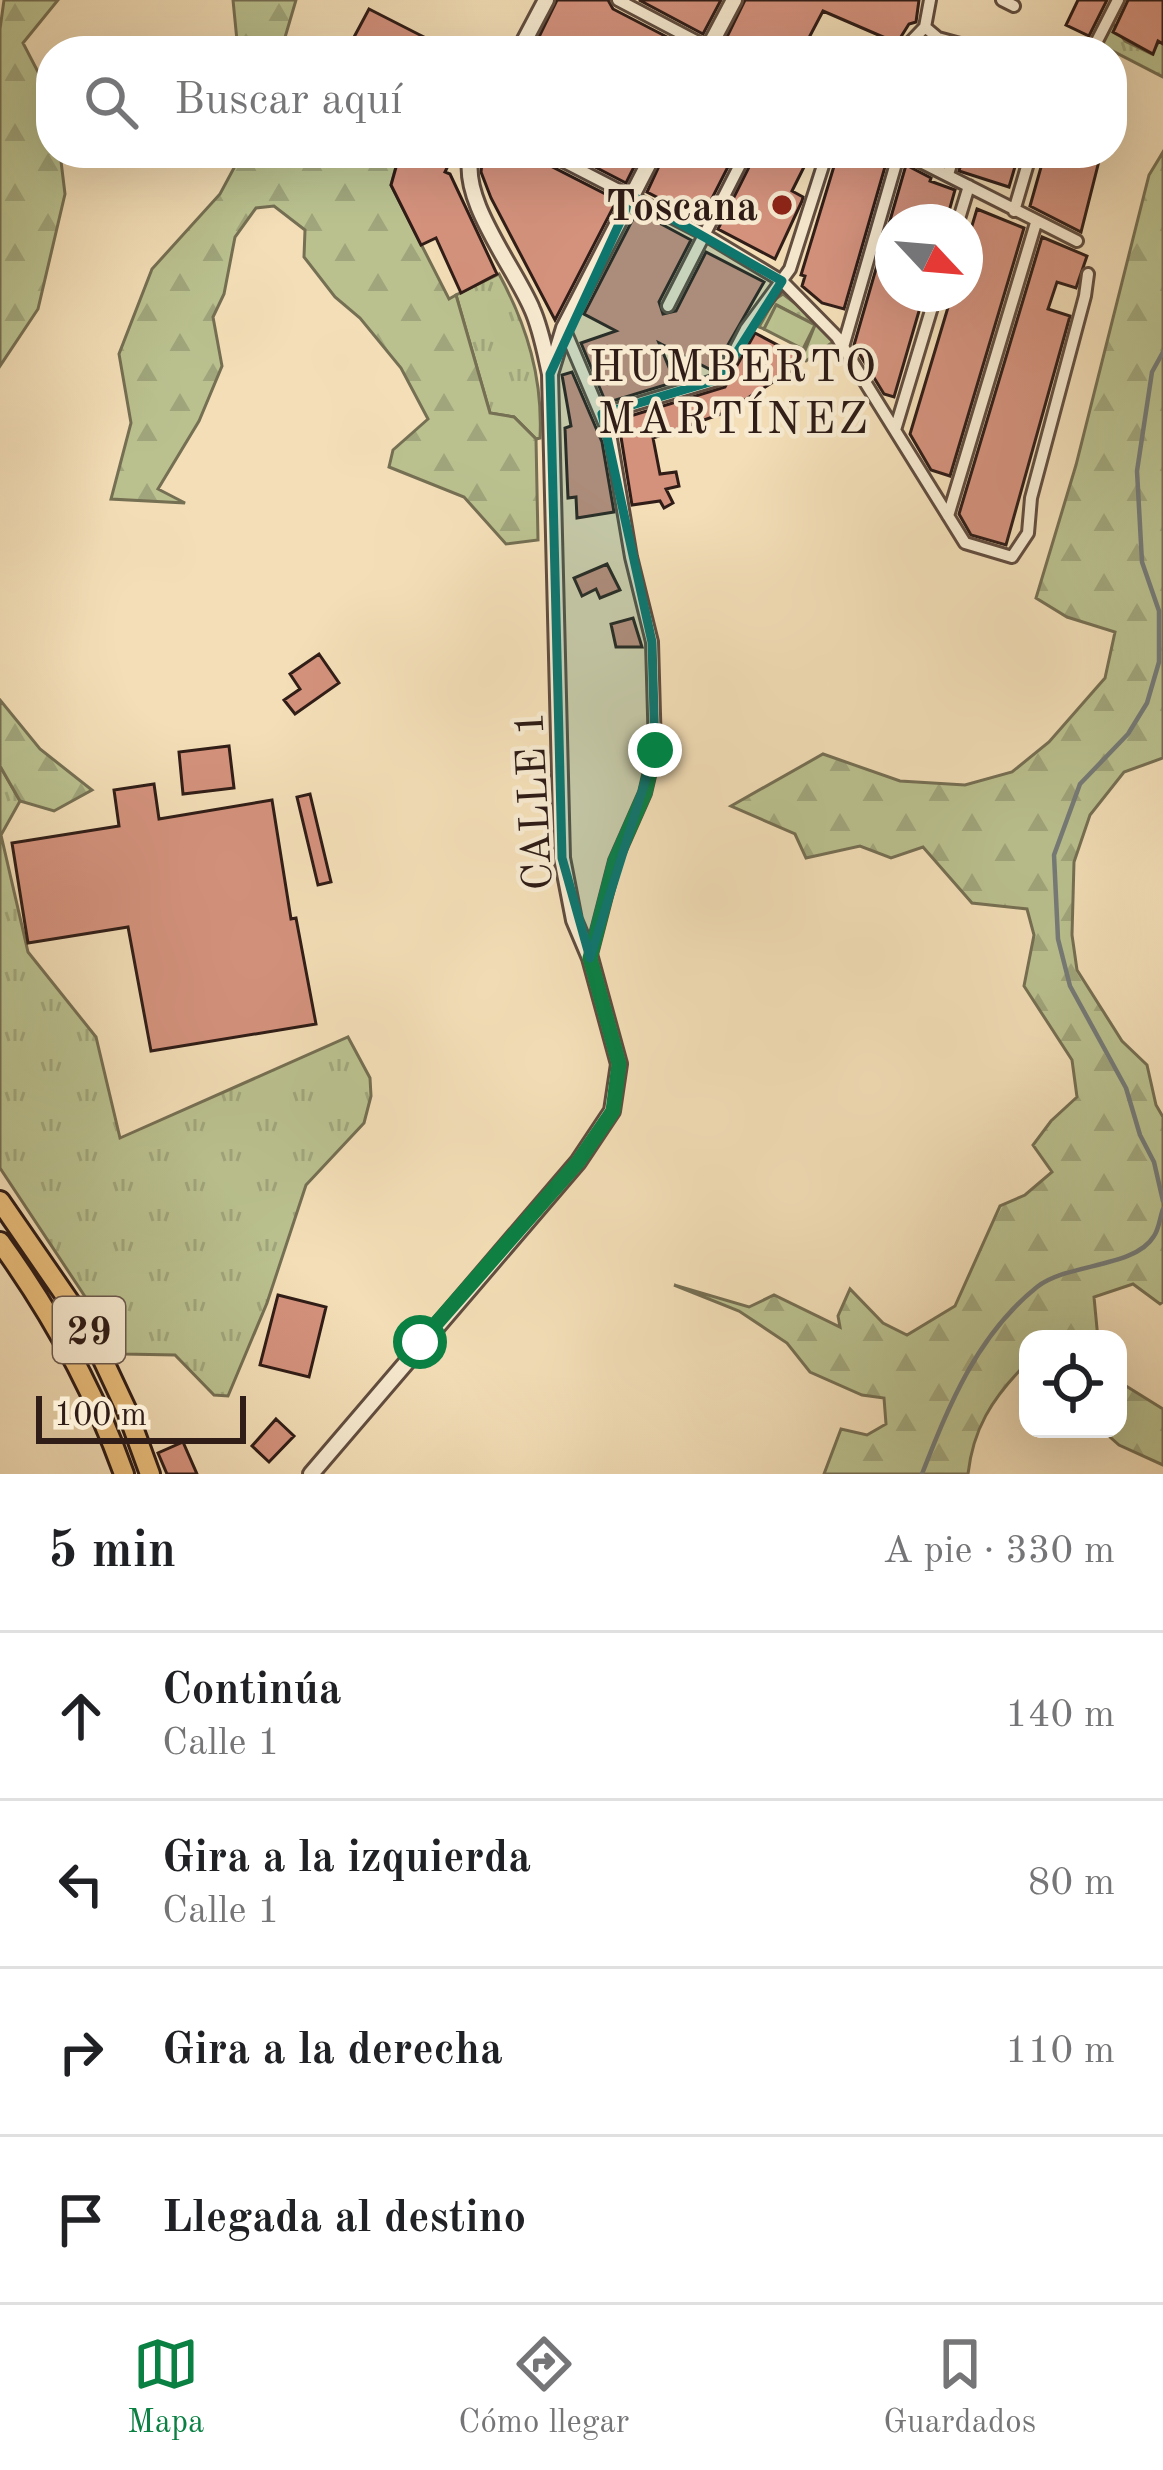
<!DOCTYPE html>
<html lang="es">
<head>
<meta charset="utf-8">
<style>
  :root { --surface:#fff; --page:#f6f6f6; --text:#202124; --muted:#757577; --line:#e0e0e0; --accent:#0b8043 }
  body { margin:0; font-family:"Old Standard TT",serif; background:var(--page); color:var(--text) }
  .controls { position:absolute; right:36px; bottom:36px; display:grid; overflow:hidden; border-radius:24px; box-shadow:0 12px 48px #0002 }
  .controls button { width:108px; height:108px; display:grid; place-items:center; padding:0; border:0; border-bottom:3px solid var(--line); background:var(--surface); color:var(--text); font:60px sans-serif }
  .compass { position:absolute; left:875px; top:204px; width:108px; height:108px; border-radius:50%; background:var(--surface); box-shadow:0 12px 48px #0002; rotate:116deg }
  .scale { position:absolute; left:36px; bottom:30px; width:210px; box-sizing:border-box; padding-left:12px; border:6px solid #301d17; border-top:0; font-size:33px; line-height:42px; white-space:nowrap; color:#301d17; -webkit-text-stroke:9px #f7ead0; paint-order:stroke }
  .stop { position:absolute; width:36px; height:36px; margin:-27px; border:9px solid #0b8043; border-radius:50%; background:#fff }
  .stop.end { background:#0b8043; border-color:#fff; box-shadow:0 3px 12px #0008 }
  .list { margin:0; padding:0; list-style:none }
  h2 { display:flex; justify-content:space-between; align-items:center; height:156px; margin:0; padding:0 48px; font-size:51px }
  h2 small { font-size:39px; font-weight:400; color:var(--muted) }
  .list li { display:grid; grid-template-columns:78px 1fr auto; gap:36px; align-items:center; box-sizing:border-box; height:168px; padding:0 48px; border-top:3px solid var(--line) }
  .list b { display:block; font-size:45px; white-space:nowrap }
  .list p { margin:0; font-size:39px; white-space:nowrap; color:var(--muted) }
  .list em { font-size:39px; font-style:normal; color:var(--muted) }
  .icon { flex:none; width:66px; height:66px; fill:none; stroke:currentColor; stroke-width:2; stroke-linecap:round; stroke-linejoin:round }
  .map { position:relative; flex:none; width:1163px; height:1474px; overflow:hidden }
  .search { position:absolute; background:var(--surface); box-shadow:0 12px 48px #0002; left:36px; right:36px; top:36px; height:132px; display:flex; align-items:center; gap:30px; box-sizing:border-box; padding:0 42px; border-radius:48px; color:var(--muted); font-size:45px }
  .sheet { height:828px; background:var(--surface) }
  nav { display:flex; justify-content:space-around; align-items:center; box-sizing:border-box; height:168px; border-top:3px solid var(--line); background:var(--surface); font-size:33px; color:var(--muted) }
  nav a { display:grid; justify-items:center; gap:6px }
  nav .on { color:var(--accent) }
  .map>svg:first-child { display:block }
  .grass { fill:url(#grass-tufts); stroke:#756f53; stroke-width:3 }
  .forest { fill:url(#forest-firs); stroke:#756f53; stroke-width:3 }
  .park { fill:#bac18f; stroke:#756f53; stroke-width:3 }
  .lines { fill:none; stroke-linecap:round; stroke-linejoin:round }
  .stream { stroke:#747b79; stroke-width:4.5 }
  .building { fill:#d4927d; stroke:#301d17; stroke-width:3 }
  .minor-casing { stroke:#614d3f; stroke-width:16 }
  .tertiary-casing { stroke:#614d3f; stroke-width:20 }
  .trunk-casing { stroke:#301d17; stroke-width:24 }
  .minor { stroke:#f7ead0; stroke-width:10 }
  .tertiary { stroke:#f7ead0; stroke-width:14 }
  .trunk { stroke:#eabf7c; stroke-width:18 }
  .route { stroke:#0b8043; stroke-width:15 }
  .marked { fill:#0f766e; fill-opacity:0.2; stroke:#0f766e; stroke-width:9; stroke-linejoin:round }
  .poi-dot { fill:#8f2418; stroke:#f7ead0; stroke-width:4.5 }
  .labels { text-anchor:middle; stroke-width:9; stroke-linejoin:round; paint-order:stroke }
  .shield { fill:#f7ead0; stroke:#6c5a4e; stroke-width:3 }
  .shield-label { font-size:39px; font-weight:bold; fill:#301d17 }
  .poi-label { font-size:42px; font-weight:bold; fill:#301d17; stroke:#f7ead0; text-anchor:end }
  .street-label { font-size:42px; fill:#301d17; stroke:#f7ead0 }
  .neighbourhood-label { font-size:45px; letter-spacing:3px; fill:#301d17; stroke:#f7ead0 }
</style>
</head>
<body>
<div class="map">
<svg width="1163" height="1474" viewBox="0 0 1163 1474">
  <defs>
    <pattern id="grass-tufts" width="24" height="20" patternUnits="userSpaceOnUse" patternTransform="scale(3)"><rect width="24" height="20" fill="#bac18f"/><path d="M3 7l-1-3M5 7V3M7 7l1-3M15 17l-1-3M17 17v-4M19 17l1-3" fill="none" stroke="#a0a57b"/></pattern>
    <pattern id="forest-firs" width="22" height="20" patternUnits="userSpaceOnUse" patternTransform="scale(3)"><rect width="22" height="20" fill="#bac18f"/><path d="M5 1l3.5 6h-7zM16 11l3.5 6h-7z" fill="#a0a57b"/></pattern>
  </defs>
  <rect width="100%" height="100%" fill="#f3deb7"/>
  <filter id="stains"><feTurbulence type="fractalNoise" baseFrequency=".00167" numOctaves="4"/><feColorMatrix values="0 0 0 0 .2 0 0 0 0 .09 0 0 0 0 .02 0 0 0 .5 -.17"/></filter>
  <radialGradient id="worn" r=".72"><stop offset=".6" stop-color="#630" stop-opacity="0"/><stop offset="1" stop-color="#630" stop-opacity=".3"/></radialGradient>
  <path class="grass" d="M1112 22 1125 41 1152 54 1159 41 1163 44V77L1107 48 1102 42Z
    M499 274C527 326 543 378 540 438L536 439 514 417 490 413 456 295Z
    M783 294 818 321 833 342 806 361 802 358 815 325 777 305 764 329 759 327 774 300Z
    M0 766 20 801 1 835 28 952 96 1037 120 1138 348 1037 370 1078 371 1096 364 1123 306 1185 267 1303 228 1396 214 1395 175 1355 123 1354 0 1168Z"/>
  <path class="forest" d="M4 0H58L23 43 51 97V153H60L65 194 38 309 0 366V29Z
    M233 0H296L281 51H238Z
    M1163 152V758L1124 772 1090 815 1074 862 1072 935 1077 970 1122 1041 1147 1065 1156 1105 1163 1117V1302L1160 1304 1133 1284 1094 1297 1098 1339H1028V1370L1023 1367C992 1399 973 1429 968 1474H824L841 1429 867 1435 886 1424 884 1398 862 1395 810 1372 787 1343 739 1311 674 1285 749 1307 774 1295 840 1327 838 1316 850 1289 883 1323 907 1335 955 1306 1000 1206 1025 1195 1052 1172 1033 1145 1051 1121 1077 1097 1072 1060 1024 986 1034 935 1027 909 972 903 923 847 891 858 860 846 806 858 795 834 731 806 823 754 900 781 965 785 1012 772 1049 742 1105 678 1115 632 1067 617 1036 598 1076 465 1149 175Z
    M242 153H289L306 159 312 153 386 154 398 159 391 185 449 299 456 295 490 413 514 417 536 439 538 540 506 544 464 497 389 467 393 450 428 419 401 368 360 318 335 297 304 257 305 230 274 206 256 208 235 237 224 294 213 317 222 366 199 421 158 489 185 503 111 499 131 423 119 354 152 269 220 194Z
    M0 700 40 749 92 790 54 811 20 801 0 766Z
    M1118 1381 1163 1409V1465L1119 1445 1101 1429H1118Z"/>
  <path class="park" d="M776 305 815 325 803 349 764 329Z"/>
  <g class="lines">
    <path class="stream" d="M1163 352 1152 372 1137 471 1142 562 1159 611V662L1147 703 1128 734 1080 784 1054 855 1058 939 1070 986 1126 1088 1140 1135 1154 1162 1163 1201
      M922 1474C949 1405 977 1335 1037 1287 1067 1263 1135 1268 1154 1236 1159 1229 1160 1217 1163 1209"/>
  </g>
  <path class="building" d="M557 0H608L613 9 694 51H532Z
    M639 0H721L703 34Z
    M745 0H919L916 22 909 24 897 43 823 11 802 51H730L722 47Z
    M1078 0H1107L1089 36 1066 25Z
    M1128 0H1163V44L1158 41 1153 54 1113 32Z
    M369 9 418 34 452 51H374L353 39Z
    M400 153H454L445 172 450 174 497 274 461 293 436 238 421 245 391 185Z
    M483 153H537L543 162 617 200 555 320 491 198 481 172Z
    M568 153H641L626 183Z
    M665 153H735L701 220 647 192Z
    M756 153H811L792 191 803 197 802 201 775 259 718 229Z
    M838 153H889L844 309 822 303 802 286 805 276 801 275Z
    M964 153H1019L1009 187 959 171Z
    M1045 153H1101L1081 232 1030 206Z
    M906 165 931 178 930 181 955 190 946 222H893V294H924L894 397 884 394 854 345Z
    M977 209 1024 228 950 476 931 470 910 434 952 294H965V249Z
    M637 211 691 240 659 302 663 314 676 311 706 252 764 282 713 371 659 343 675 382 606 403 581 343 616 331 584 314Z
    M1042 237 1087 256 1076 288 1057 282 1048 309 1070 316 1006 545 971 535 959 514Z
    M755 333 802 358 792 370 724 413 653 438 660 474 676 472 679 486 666 489 673 503 664 508 660 501 632 505 621 437 614 421 725 387Z
    M572 372 602 442 614 512 577 518 576 497 568 498 565 428 571 426 562 375Z
    M607 564 620 590 600 598 596 589 582 596 574 578Z
    M633 618 642 647H616L611 624Z
    M319 654 339 683 295 714 284 700 300 689 290 674Z
    M229 746 234 788 183 794 179 752Z
    M154 784 159 819 272 800 291 919 296 918 316 1024 151 1051 128 927 28 943 12 843 119 826 114 790Z
    M310 794 331 882 318 885 297 797Z
    M278 1295 326 1307 309 1377 260 1365Z
    M276 1419 294 1436 269 1462 252 1446Z
    M183 1442 197 1474H167L158 1453Z"/>
  <g class="lines">
    <g class="minor-casing">
      <path id="minor" d="M618 0 711 49
        M1002 0 1014 6
        M925 27 938 38 986 51
        M1097 41 1118 0
        M902 51 925 27 930 0
        M547 153 704 234 782 281 837 337 965 543 1012 557 1028 533 1031 498 1085 296 1088 274
        M903 153 1077 241
        M948 175 954 153
        M1014 211 1031 153
        M958 222 969 186
        M668 306 746 153
        M564 328 611 439 631 557 652 642 655 750 645 793 615 861 590 958
        M843 347 899 153
        M602 414 720 379 746 329 790 269 827 153
        M895 430 936 294
        M948 516 1036 223"/>
    </g>
    <g class="tertiary-casing">
      <path id="tertiary" d="M519 51 546 0
        M707 51 734 0
        M550 374 564 328 654 153
        M311 1474 578 1162 612 1111 619 1064 590 958 574 920 562 858 550 374C545 352 541 329 532 309 515 268 457 196 472 153"/>
    </g>
    <g class="trunk-casing">
      <path id="trunk" d="M0 1201 89 1330 127 1411 150 1474
        M0 1242C52 1314 94 1390 124 1474"/>
    </g>
    <use href="#minor" class="minor"/>
    <use href="#tertiary" class="tertiary"/>
    <use href="#trunk" class="trunk"/>
  </g>
  <g class="lines">
    <path class="route" d="M420 1342 578 1162 613 1111 619 1064 590 958 615 861 645 793 655 750"/>
  </g>
  <path class="marked" d="M632 196 782 281 720 379 602 414 652 642 655 750 590 958 562 858 550 374Z"/>
  <circle class="poi-dot" cx="782" cy="205" r="12"/>
  <g class="labels">
    <rect class="shield" x="53" y="1297" width="72" height="66" rx="9"/>
    <g class="shield-label">
      <text x="89" y="1344">29</text>
    </g>
    <g class="poi-label">
      <text x="758" y="220">Toscana</text>
    </g>
    <g class="street-label">
      <text transform="translate(532 801) rotate(-93)" y="15">CALLE 1</text>
    </g>
    <g class="neighbourhood-label">
      <text x="734" y="381">HUMBERTO<tspan x="734" dy="52">MARTÍNEZ</tspan></text>
    </g>
  </g>
  <rect width="100%" height="100%" filter="url(#stains)"/>
  <rect width="100%" height="100%" fill="url(#worn)"/>
</svg>
<div class="controls">
<button><svg class="icon" aria-label="locate" viewBox="0 0 24 24"><circle cx="12" cy="12" r="6"/><path d="M12 2v4M12 18v4M2 12h4M18 12h4"/></svg></button>
</div>
<svg class="compass" viewBox="-18 -18 36 36"><path d="M0-13l5 13h-10z" fill="#e53935"/><path d="M0 13l5-13h-10z" fill="#757577"/></svg>
<div class="scale">100 m</div>
<div class="stop" style="left:420px;top:1342px"></div>
<div class="stop end" style="left:655px;top:750px"></div>
<div class="search"><svg class="icon" aria-label="search" viewBox="0 0 24 24"><circle cx="10" cy="10" r="6"/><path d="M15 15l6 6"/></svg>Buscar aquí</div>
</div>
<section class="sheet">
<h2>5 min<small>A pie · 330 m</small></h2>
<ul class="list">
<li><svg class="icon" aria-label="ahead" viewBox="0 0 24 24"><path d="M12 20V5M6 11l6-6 6 6"/></svg><div><b>Continúa</b><p>Calle 1</p></div><em>140 m</em></li>
<li><svg class="icon" aria-label="left" viewBox="0 0 24 24"><path d="M17 20v-9H6M10 6l-5 5 5 5"/></svg><div><b>Gira a la izquierda</b><p>Calle 1</p></div><em>80 m</em></li>
<li><svg class="icon" aria-label="right" viewBox="0 0 24 24"><path d="M7 20v-9h11M14 6l5 5-5 5"/></svg><div><b>Gira a la derecha</b></div><em>110 m</em></li>
<li><svg class="icon" aria-label="arrive" viewBox="0 0 24 24"><path d="M6 21V4h12l-3 4 3 4H6"/></svg><div><b>Llegada al destino</b></div></li>
</ul>
</section>
<nav>
<a class="on"><svg class="icon" aria-label="map" viewBox="0 0 24 24"><path d="M3 6l6-2 6 2 6-2v14l-6 2-6-2-6 2zM9 4v14M15 6v14"/></svg>Mapa</a>
<a><svg class="icon" aria-label="directions" viewBox="0 0 24 24"><path d="M12 3l9 9-9 9-9-9zM9 14v-3h6M13 9l2 2-2 2"/></svg>Cómo llegar</a>
<a><svg class="icon" aria-label="saved" viewBox="0 0 24 24"><path d="M7 4h10v16l-5-4-5 4z"/></svg>Guardados</a>
</nav>
</body>
</html>
